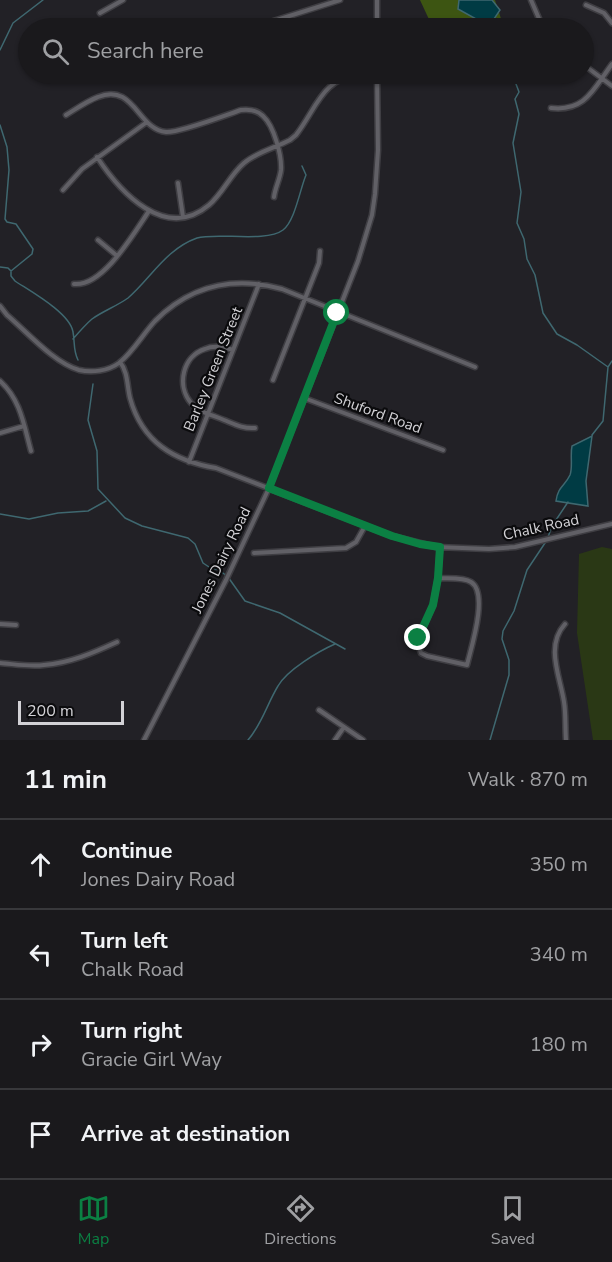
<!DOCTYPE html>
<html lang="en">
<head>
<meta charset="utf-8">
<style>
  :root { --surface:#1a191c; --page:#232225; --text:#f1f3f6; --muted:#9fa0a3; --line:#38383b; --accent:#0b8043 }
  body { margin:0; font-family:"Nunito Sans",sans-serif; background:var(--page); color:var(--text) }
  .scale { position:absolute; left:18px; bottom:15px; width:106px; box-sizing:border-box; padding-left:6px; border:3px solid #d3d2d6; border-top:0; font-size:16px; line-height:21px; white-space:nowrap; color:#d3d2d6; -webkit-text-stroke:4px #0b0b0d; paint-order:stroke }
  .stop { position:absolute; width:18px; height:18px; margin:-14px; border:4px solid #0b8043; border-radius:50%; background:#fff }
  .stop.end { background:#0b8043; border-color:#fff; box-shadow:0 2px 6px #0008 }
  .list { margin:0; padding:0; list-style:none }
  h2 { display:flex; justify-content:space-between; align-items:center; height:78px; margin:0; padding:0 24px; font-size:26px }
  h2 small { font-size:20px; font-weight:400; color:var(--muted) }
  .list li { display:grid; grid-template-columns:39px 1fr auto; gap:18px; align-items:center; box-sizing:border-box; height:90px; padding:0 24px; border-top:2px solid var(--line) }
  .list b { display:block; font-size:22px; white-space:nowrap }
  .list p { margin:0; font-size:20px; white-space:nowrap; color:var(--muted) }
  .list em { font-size:20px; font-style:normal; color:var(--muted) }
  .icon { flex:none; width:33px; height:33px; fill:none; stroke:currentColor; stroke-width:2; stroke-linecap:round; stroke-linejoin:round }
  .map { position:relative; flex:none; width:612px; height:740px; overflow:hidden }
  .search { position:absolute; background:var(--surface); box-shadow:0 2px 4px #0004; left:18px; right:18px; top:18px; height:66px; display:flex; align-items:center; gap:15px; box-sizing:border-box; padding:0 21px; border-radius:33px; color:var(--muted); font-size:22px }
  .sheet { height:438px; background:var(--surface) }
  nav { display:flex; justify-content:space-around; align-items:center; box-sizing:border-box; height:84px; border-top:2px solid var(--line); background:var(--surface); font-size:16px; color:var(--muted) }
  nav a { display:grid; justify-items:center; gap:3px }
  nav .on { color:var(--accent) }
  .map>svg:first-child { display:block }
  .green { fill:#2a3815 }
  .forest { fill:#3d5512 }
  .water { fill:#003b44; stroke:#3f6870; stroke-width:1.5 }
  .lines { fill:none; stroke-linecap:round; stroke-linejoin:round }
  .stream { stroke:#3f6870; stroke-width:1.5 }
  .minor-casing { stroke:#3f3e43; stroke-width:7 }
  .minor { stroke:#616066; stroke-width:4 }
  .route { stroke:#0b8043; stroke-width:8 }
  .labels { text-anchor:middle; stroke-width:4.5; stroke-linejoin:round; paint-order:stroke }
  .street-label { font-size:15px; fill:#d3d2d6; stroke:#0b0b0d }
</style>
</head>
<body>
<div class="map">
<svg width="612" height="740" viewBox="0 0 612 740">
  <rect width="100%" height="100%" fill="#222126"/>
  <path class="green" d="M602 547 612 549V740H593L577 633 579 554Z"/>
  <path class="forest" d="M420 0H495L504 28H433Z"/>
  <path class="water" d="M459 0H492L500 10 494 19 485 24 458 9Z
    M592 436 586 481 588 506 556 501C558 486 565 486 570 475 573 467 570 455 572 446Z"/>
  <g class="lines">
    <path class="stream" d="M494 19 500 28
      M0 50 13 23 43 0
      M520 74 516 84 519 92 515 99 519 114 513 143 521 192 517 223 524 239 527 259 535 275 543 313 557 334 577 345 608 367
      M0 125 7 147 9 170 5 219 7 222 16 224 33 249 32 254 11 271
      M0 267 8 268 11 271
      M11 272V276L15 281C30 291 70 313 73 332 75 342 73 350 78 360
      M73 339C79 332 85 325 92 319 103 311 117 306 128 298 151 278 166 249 197 238 216 232 266 243 283 230 295 221 300 189 306 175L302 166
      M93 384 88 420 97 451 98 489 125 518 142 526 188 538 195 544 203 563 209 567 219 570 228 577 245 601 280 613 345 649
      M592 435 603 421 608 367 612 361
      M0 514 29 519 58 513 88 511 106 501
      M248 740C262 724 267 704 278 686 287 670 319 651 335 644
      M490 740 509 675V660L502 639 503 631 514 611 527 570 547 540 552 526 568 502"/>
    <g class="minor-casing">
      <path id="minor" d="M377 0V28
        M531 0 543 28
        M586 5 604 13 612 23
        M100 13 123 0
        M251 28 340 0
        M584 65 612 86
        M551 108C586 112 594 88 612 64
        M66 115C76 109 87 101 98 97 134 82 138 130 166 132 179 133 226 115 241 110 249 109 257 110 263 116 274 126 282 156 281 170 280 179 275 188 274 197
        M97 157C120 192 165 242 209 205 223 193 230 175 244 163 257 152 275 148 290 140L296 135C317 108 322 77 362 74
        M178 183 183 217
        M63 190 82 169 147 122
        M98 240 116 255
        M74 284C103 287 134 233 149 211
        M0 306 7 315C27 332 54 363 79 370 92 373 108 371 119 363 133 352 143 334 155 321 191 285 234 276 282 289L475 367
        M233 350C224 347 214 345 205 349 183 356 176 385 191 403 199 412 212 415 224 420 234 424 243 429 255 428
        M120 362C128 372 127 386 130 398 142 442 174 461 216 468L392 536 436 547 489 549 515 547 612 524
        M273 380 319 263 320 251
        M0 381C21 400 24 426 31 451
        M304 398 443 450
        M0 433 24 426
        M189 462 259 284
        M254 553 346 548 356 542 365 526
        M438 578 433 605 417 642 421 653 427 656 467 665C471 648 489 593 471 582 463 577 447 579 438 578L440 547
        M0 624 16 625
        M565 624C545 646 560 676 564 702 566 714 565 727 566 740
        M0 663C14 664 30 667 44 665 70 663 93 653 117 642
        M319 710 363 740
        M144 740 226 580 269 488 358 261 372 215 375 194 378 150 377 74
        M335 740 344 727"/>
    </g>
    <use href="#minor" class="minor"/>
  </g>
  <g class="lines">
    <path class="route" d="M337 313 269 488 392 536 420 544 440 547 438 578 433 605 418 638"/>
  </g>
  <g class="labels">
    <g class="street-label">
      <text transform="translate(213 369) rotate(-68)" y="5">Barley Green Street</text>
      <text transform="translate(378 413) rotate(20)" y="5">Shuford Road</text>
      <text transform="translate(541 527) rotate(-12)" y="5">Chalk Road</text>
      <text transform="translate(221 560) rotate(-64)" y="5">Jones Dairy Road</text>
    </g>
  </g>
</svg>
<div class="scale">200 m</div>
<div class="stop" style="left:337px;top:313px"></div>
<div class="stop end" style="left:418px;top:638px"></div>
<div class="search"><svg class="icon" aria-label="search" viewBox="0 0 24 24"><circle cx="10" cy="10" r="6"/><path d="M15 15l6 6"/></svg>Search here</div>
</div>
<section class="sheet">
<h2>11 min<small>Walk · 870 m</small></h2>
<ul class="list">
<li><svg class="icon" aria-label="ahead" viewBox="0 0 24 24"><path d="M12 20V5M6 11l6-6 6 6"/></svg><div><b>Continue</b><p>Jones Dairy Road</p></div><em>350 m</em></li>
<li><svg class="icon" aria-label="left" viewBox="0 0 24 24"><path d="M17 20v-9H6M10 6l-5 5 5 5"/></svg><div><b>Turn left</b><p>Chalk Road</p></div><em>340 m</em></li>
<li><svg class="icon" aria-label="right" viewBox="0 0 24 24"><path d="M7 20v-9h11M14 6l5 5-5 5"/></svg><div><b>Turn right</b><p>Gracie Girl Way</p></div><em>180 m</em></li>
<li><svg class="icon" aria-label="arrive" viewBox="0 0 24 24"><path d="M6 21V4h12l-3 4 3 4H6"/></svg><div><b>Arrive at destination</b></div></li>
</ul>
</section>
<nav>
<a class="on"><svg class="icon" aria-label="map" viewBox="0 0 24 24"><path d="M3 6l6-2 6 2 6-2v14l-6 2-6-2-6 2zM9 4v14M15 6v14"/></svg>Map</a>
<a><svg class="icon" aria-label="directions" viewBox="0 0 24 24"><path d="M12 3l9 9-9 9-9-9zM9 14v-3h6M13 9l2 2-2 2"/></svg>Directions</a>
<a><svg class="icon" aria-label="saved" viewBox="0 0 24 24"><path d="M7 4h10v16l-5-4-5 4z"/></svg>Saved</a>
</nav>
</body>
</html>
